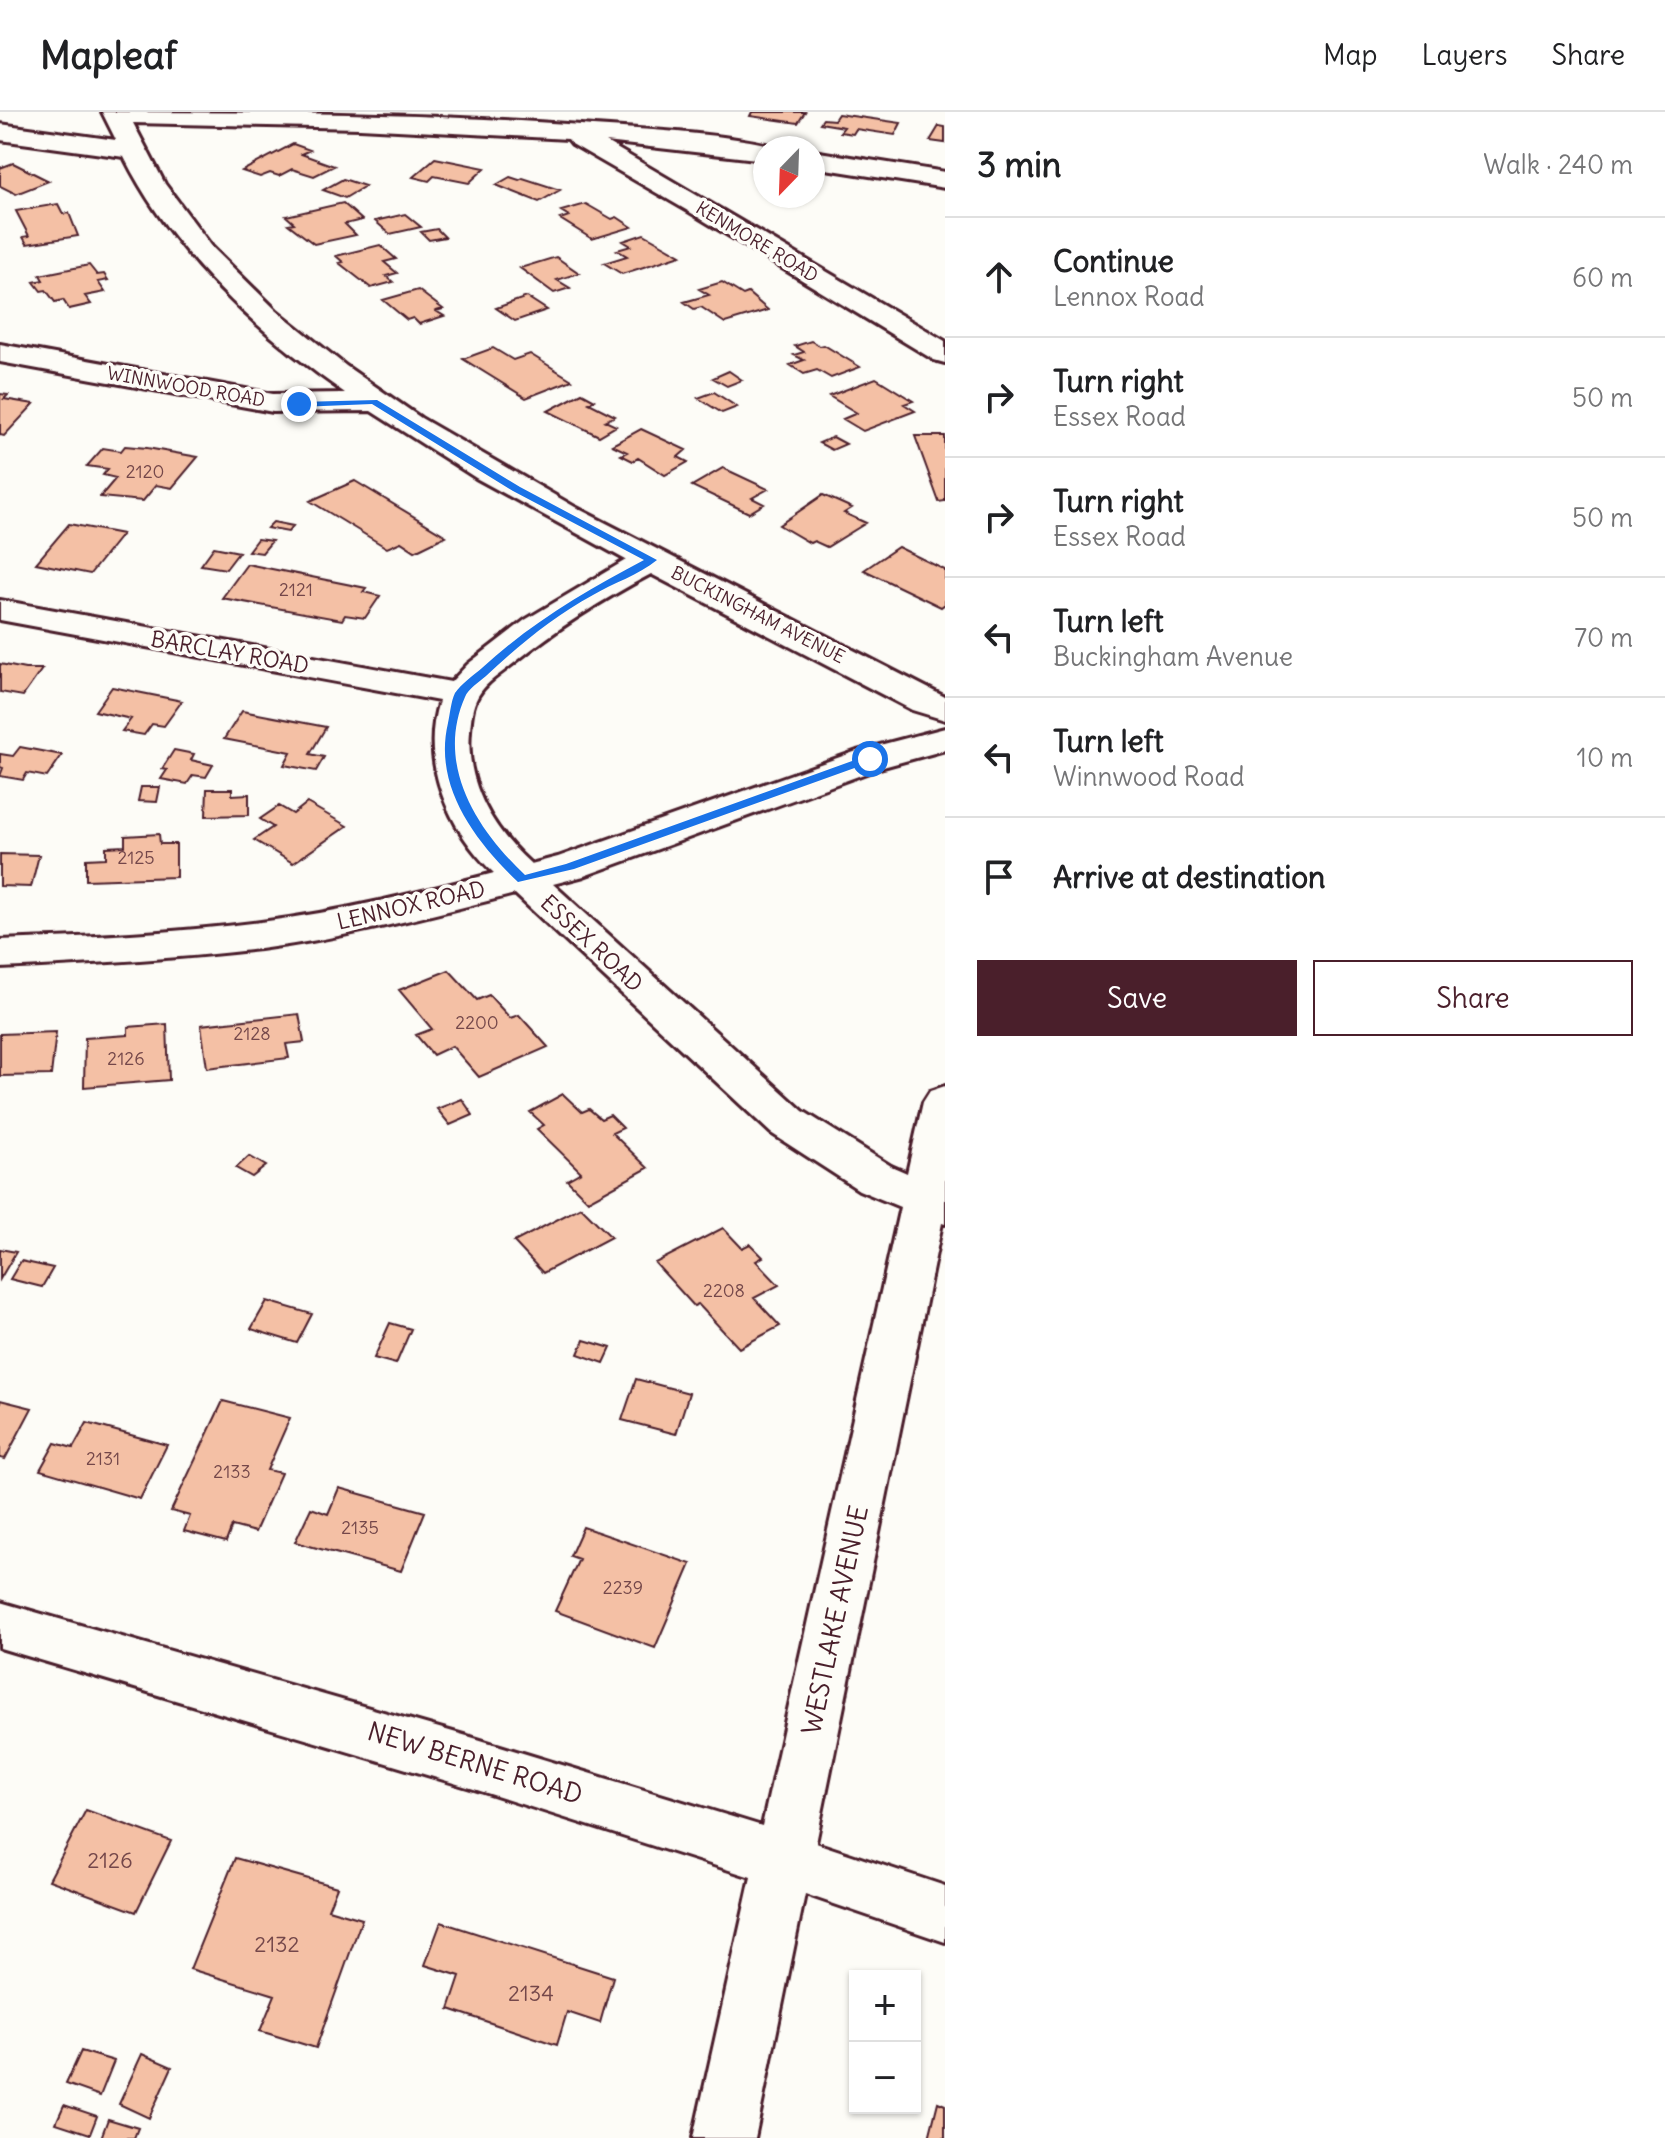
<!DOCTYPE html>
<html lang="en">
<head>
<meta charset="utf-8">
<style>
  :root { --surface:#fff; --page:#f6f6f6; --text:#202124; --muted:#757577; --line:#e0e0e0; --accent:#4a1f2b }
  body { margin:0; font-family:Delius,sans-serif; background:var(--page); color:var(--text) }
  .controls { position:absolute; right:24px; bottom:24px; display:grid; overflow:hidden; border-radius:0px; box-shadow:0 2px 6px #0004 }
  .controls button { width:72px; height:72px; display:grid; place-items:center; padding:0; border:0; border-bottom:2px solid var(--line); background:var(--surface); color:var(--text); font:40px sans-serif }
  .compass { position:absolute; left:753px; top:24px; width:72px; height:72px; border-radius:50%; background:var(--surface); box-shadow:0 2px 6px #0004; rotate:203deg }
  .stop { position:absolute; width:24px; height:24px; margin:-18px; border:6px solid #1a73e8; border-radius:50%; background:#fff }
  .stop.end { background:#1a73e8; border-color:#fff; box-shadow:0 2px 8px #0008 }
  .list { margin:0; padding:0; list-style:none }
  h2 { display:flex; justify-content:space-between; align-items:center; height:104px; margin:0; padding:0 32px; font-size:34px }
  h2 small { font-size:26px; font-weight:400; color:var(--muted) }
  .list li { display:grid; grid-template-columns:52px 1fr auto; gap:24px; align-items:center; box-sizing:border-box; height:120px; padding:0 32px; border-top:2px solid var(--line) }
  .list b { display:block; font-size:30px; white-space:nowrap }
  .list p { margin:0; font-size:26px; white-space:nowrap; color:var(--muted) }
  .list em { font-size:26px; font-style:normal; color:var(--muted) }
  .actions { display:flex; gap:16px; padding:24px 32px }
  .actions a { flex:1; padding:18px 0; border:2px solid var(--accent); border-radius:0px; text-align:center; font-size:28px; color:var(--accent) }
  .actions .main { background:var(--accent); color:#fff }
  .icon { flex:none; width:44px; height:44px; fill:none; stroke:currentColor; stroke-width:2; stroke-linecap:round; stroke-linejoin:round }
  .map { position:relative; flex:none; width:945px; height:2026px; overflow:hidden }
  header { display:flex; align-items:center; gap:48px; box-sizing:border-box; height:112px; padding:0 40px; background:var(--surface); border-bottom:2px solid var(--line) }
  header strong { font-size:38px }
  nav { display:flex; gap:44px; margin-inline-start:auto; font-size:28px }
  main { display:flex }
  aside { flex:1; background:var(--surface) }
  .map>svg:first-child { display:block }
  .building { fill:#f4c0a5; stroke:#4a1f2b; stroke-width:2 }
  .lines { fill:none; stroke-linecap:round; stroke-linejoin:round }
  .street-casing { stroke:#4a1f2b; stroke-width:6 }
  .street { fill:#fdfcf7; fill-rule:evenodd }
  .route { fill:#1a73e8 }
  .labels { text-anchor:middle; stroke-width:7; stroke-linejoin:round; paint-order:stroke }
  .far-street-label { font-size:18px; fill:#4a1f2b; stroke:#fdfcf7 }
  .number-label { font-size:18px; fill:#74474a }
  .street-label { font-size:22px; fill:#4a1f2b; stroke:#fdfcf7 }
  .near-number-label { font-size:22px; fill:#74474a }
  .near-street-label { font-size:26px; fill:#4a1f2b; stroke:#fdfcf7 }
</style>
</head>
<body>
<header>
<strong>Mapleaf</strong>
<nav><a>Map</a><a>Layers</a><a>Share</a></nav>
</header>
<main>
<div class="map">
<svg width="945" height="2026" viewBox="0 0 945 2026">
  <rect width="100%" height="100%" fill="#fdfcf7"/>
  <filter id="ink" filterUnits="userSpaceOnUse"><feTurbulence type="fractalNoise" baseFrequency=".0125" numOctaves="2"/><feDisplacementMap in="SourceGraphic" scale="16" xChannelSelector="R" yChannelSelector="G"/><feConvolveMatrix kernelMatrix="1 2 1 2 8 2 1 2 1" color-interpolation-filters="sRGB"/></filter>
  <g filter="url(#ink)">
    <path class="building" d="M752 0H805L798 11 750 4Z
      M838 2 901 11 895 23 856 17 853 22 840 20 844 15 820 11 823 7 834 8Z
      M939 14 945 15V31L930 29Z
      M293 32 310 38 301 42 334 54 314 64 292 57 279 64 270 61 260 65 242 59Z
      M435 46 485 56 469 71 434 64 429 69 413 65Z
      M13 51 49 69 16 82 0 74V56Z
      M510 65 519 68 523 66 560 78 539 90 496 73Z
      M343 67 365 74 345 86 323 78Z
      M343 91 362 108 345 112 356 123 314 132 288 112 294 111 286 104Z
      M58 92 63 102 69 101 78 124 27 132 23 125 29 124 16 99Z
      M586 92 612 107 617 105 632 115 592 127 560 107 569 104 561 99Z
      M405 102 421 115 390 122 375 109Z
      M437 117 445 125 429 128 421 120Z
      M644 122 681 143 622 162 604 151 627 144 617 138 631 134 623 129Z
      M380 133 396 147 384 150 397 161 386 164 393 170 371 176 339 151 343 150 336 144Z
      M556 145 579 161 557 168 570 176 554 181 520 156Z
      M89 153 97 163 104 162 108 168 98 170 105 180 85 184 91 192 69 197 63 188 55 190 46 178 41 179 34 170 43 168 40 163Z
      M722 170 743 183 748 181 768 198 725 211 701 195 694 197 684 190 709 183 699 177Z
      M418 178 443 197 436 199 444 204 419 212 413 206 407 208 383 188Z
      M527 185 547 198 515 209 496 196Z
      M811 229 820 234 824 233 860 255 831 266 817 258 804 262 790 253 804 248 794 243 804 240 795 234Z
      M493 236 513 248 530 242 572 268 526 286 463 247Z
      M729 259 742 268 727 274 713 266Z
      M876 266 913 289 904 292 915 299 863 319 843 307 857 301 829 284Z
      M714 280 737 295 722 301 698 286Z
      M582 281 595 288 589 291 615 304 605 309 616 314 599 324 548 299Z
      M0 282 8 283 4 287 34 292 4 324 0 323Z
      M641 317 686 338 678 345 688 350 665 363 638 346 633 349 621 343 627 340 612 333Z
      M915 324H945V389L939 390Z
      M833 325 846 332 832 338 819 331Z
      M125 334 147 336 198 345 172 376 156 373 143 389 100 385 116 366 103 363 108 357 87 354 103 336 121 339Z
      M723 356 768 377 752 386 764 392 749 401 692 374Z
      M355 369 446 424 415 439 401 430 387 436 310 389Z
      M823 383 852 396 844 401 866 411 827 435 814 429 810 431 779 413Z
      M273 410 293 414 288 420 267 416Z
      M69 412 122 422 90 462 36 451Z
      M257 427 272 429 262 441 248 439Z
      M214 435 239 440 226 457 201 453Z
      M898 435 945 458V492L941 495 864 458Z
      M247 452 366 476 363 480 380 484 365 506 345 503 342 508 222 486Z
      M0 552 25 557H42L23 584 0 580Z
      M112 575 182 589 164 614 152 612 144 623 122 619 131 607 95 599Z
      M242 599 326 615 310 642 324 645 316 659 284 653 291 640 224 627Z
      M20 635 62 643 47 665 27 661 23 668 0 664 3 656 0 655V642L13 644Z
      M174 638 194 642 191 648 213 653 206 665 193 663 187 672 161 667 167 658 162 657Z
      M141 675H160L157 690 138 689Z
      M207 677H232V683L249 682V703L206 704Z
      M307 691 347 714 293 751 254 728 273 715 260 707 279 694 293 702Z
      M159 722 160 732H176V765L86 768V747L106 746V735L125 734V724Z
      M0 742 39 743 31 775 0 774Z
      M449 858 477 888 489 883 510 906 519 903 548 935 479 965 452 934 433 943 416 923 432 917 399 878Z
      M299 902 304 930 286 932 289 946 207 956 201 913Z
      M167 912 169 968 84 975 85 926 128 923V915Z
      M56 920 51 963 0 964V922Z
      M563 982 582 1000 589 997 601 1007 610 1003 623 1016 612 1021 648 1056 588 1089 567 1068 581 1060 537 1017 544 1013 530 1000Z
      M462 987 473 1003 450 1013 437 997Z
      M249 1044 266 1054 252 1065 236 1056Z
      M581 1095 611 1125 543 1161 514 1130Z
      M723 1116 742 1136 750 1132 763 1145 756 1149 779 1173 754 1186 780 1214 739 1236 698 1192 694 1194 655 1151Z
      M0 1137 16 1140 0 1167Z
      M21 1149 53 1156 42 1175 10 1167Z
      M267 1189 312 1202 297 1231 251 1217Z
      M390 1211 411 1217 396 1252 374 1246Z
      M584 1228 611 1236 604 1251 578 1242Z
      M636 1267 689 1281 676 1322 622 1308Z
      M0 1288 32 1296 5 1347 0 1346Z
      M223 1289 290 1306 267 1358 281 1361 255 1420 232 1414 226 1430 184 1419 190 1404 171 1399Z
      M87 1311 167 1333 140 1387 40 1358 55 1331 73 1336Z
      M339 1376 425 1400 401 1459 295 1430 311 1396 328 1402Z
      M583 1415 691 1452 655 1536 555 1499 579 1447 570 1444Z
      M86 1698 171 1729 136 1800 49 1768Z
      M235 1746 337 1775 328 1797 362 1807 316 1936 260 1919 275 1883 190 1857Z
      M441 1810 613 1865 600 1911 567 1900 557 1933 449 1897 460 1864 425 1853Z
      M81 1939 114 1949 100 1984 66 1972Z
      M142 1942 172 1955 149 2006 119 1992Z
      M938 1990 945 1993V2026H929Z
      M64 1993 97 2004 90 2022 56 2011Z
      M108 2007 138 2016 134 2026H101Z"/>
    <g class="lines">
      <g class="street-casing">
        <path id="street" d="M102 0C262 0 422 1 581 13 643 18 714 20 774 34L765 36V48L606 30 945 229V251L934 248 688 99 572 32 568 27 360 16 133 11 165 72 213 136 276 198 346 254 421 306 575 395 945 585V608L912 598 651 462C602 488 557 516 514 551 502 561 486 570 478 584 472 594 471 607 470 619 465 672 493 718 531 752L558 745 857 639 945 616V638L883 655 584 764 553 772 803 999 891 1054 907 1061 923 990 930 979 945 974V1112L942 1111 816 1731 945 1774V1830L805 1782 755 2026H693L751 1765 474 1677 0 1536V1490L474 1626 762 1714 900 1095 859 1078 771 1021 515 782C431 803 347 826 260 837 174 847 87 852 0 856V828C87 825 175 821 261 810 340 800 417 781 494 761 449 719 419 650 439 589L0 508V488L451 570 468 552 525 508 626 448 476 366 371 299 273 300 0 250V232L273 282 345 281C257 220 172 141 124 45L0 28V12L116 28Z
          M813 39 945 60V76L813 55Z"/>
      </g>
      <use href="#street" class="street"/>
    </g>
  </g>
  <path class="route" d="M377 288 520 375 657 448C639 463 613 471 593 483 553 505 519 533 486 564 479 570 468 577 465 585 435 653 477 718 525 763L566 752 866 644H874V649L574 757 518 770C475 729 433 674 448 611 450 602 451 589 455 581 461 572 474 563 482 556 531 511 585 479 644 448L513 379 372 292 299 295 294 292 299 290Z"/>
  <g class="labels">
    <g class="far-street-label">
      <text transform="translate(757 130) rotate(31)" y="6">KENMORE ROAD</text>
      <text transform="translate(186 275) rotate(10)" y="6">WINNWOOD ROAD</text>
      <text transform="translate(758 503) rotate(27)" y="6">BUCKINGHAM AVENUE</text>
    </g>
    <g class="number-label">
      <text x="145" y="366">2120</text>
      <text x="296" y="484">2121</text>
      <text x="136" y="752">2125</text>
      <text x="477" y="917">2200</text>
      <text x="252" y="928">2128</text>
      <text x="126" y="953">2126</text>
      <text x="724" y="1185">2208</text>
      <text x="103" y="1353">2131</text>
      <text x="232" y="1366">2133</text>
      <text x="360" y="1422">2135</text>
      <text x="623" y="1482">2239</text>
    </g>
    <g class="street-label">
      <text transform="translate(230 540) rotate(10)" y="8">BARCLAY ROAD</text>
      <text transform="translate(411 793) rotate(-13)" y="8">LENNOX ROAD</text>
      <text transform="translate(592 831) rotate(43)" y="8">ESSEX ROAD</text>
    </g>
    <g class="near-number-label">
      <text x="110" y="1756">2126</text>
      <text x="277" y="1840">2132</text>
      <text x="531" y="1889">2134</text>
    </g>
    <g class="near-street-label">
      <text transform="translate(835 1508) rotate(-78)" y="9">WESTLAKE AVENUE</text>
      <text transform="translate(475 1651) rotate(17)" y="9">NEW BERNE ROAD</text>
    </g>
  </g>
</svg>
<div class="controls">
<button>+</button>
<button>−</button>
</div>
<svg class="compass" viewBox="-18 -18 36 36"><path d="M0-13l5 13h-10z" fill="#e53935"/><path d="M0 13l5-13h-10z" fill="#757577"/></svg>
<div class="stop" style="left:870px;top:647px"></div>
<div class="stop end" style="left:299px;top:292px"></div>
</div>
<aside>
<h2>3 min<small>Walk · 240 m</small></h2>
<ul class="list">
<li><svg class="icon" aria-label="ahead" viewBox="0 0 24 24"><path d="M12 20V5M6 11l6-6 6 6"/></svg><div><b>Continue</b><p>Lennox Road</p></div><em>60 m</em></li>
<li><svg class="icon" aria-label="right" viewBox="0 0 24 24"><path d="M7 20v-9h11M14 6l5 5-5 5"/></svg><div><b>Turn right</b><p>Essex Road</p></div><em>50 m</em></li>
<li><svg class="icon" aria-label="right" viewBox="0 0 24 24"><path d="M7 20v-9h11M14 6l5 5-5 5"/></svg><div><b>Turn right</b><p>Essex Road</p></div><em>50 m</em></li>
<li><svg class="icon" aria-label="left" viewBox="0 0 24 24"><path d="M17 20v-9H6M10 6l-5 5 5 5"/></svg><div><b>Turn left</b><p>Buckingham Avenue</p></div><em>70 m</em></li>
<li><svg class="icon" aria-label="left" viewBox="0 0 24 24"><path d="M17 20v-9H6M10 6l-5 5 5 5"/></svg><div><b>Turn left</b><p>Winnwood Road</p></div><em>10 m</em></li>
<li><svg class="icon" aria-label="arrive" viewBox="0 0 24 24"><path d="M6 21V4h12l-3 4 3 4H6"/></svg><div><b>Arrive at destination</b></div></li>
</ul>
<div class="actions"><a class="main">Save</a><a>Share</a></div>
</aside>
</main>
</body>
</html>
